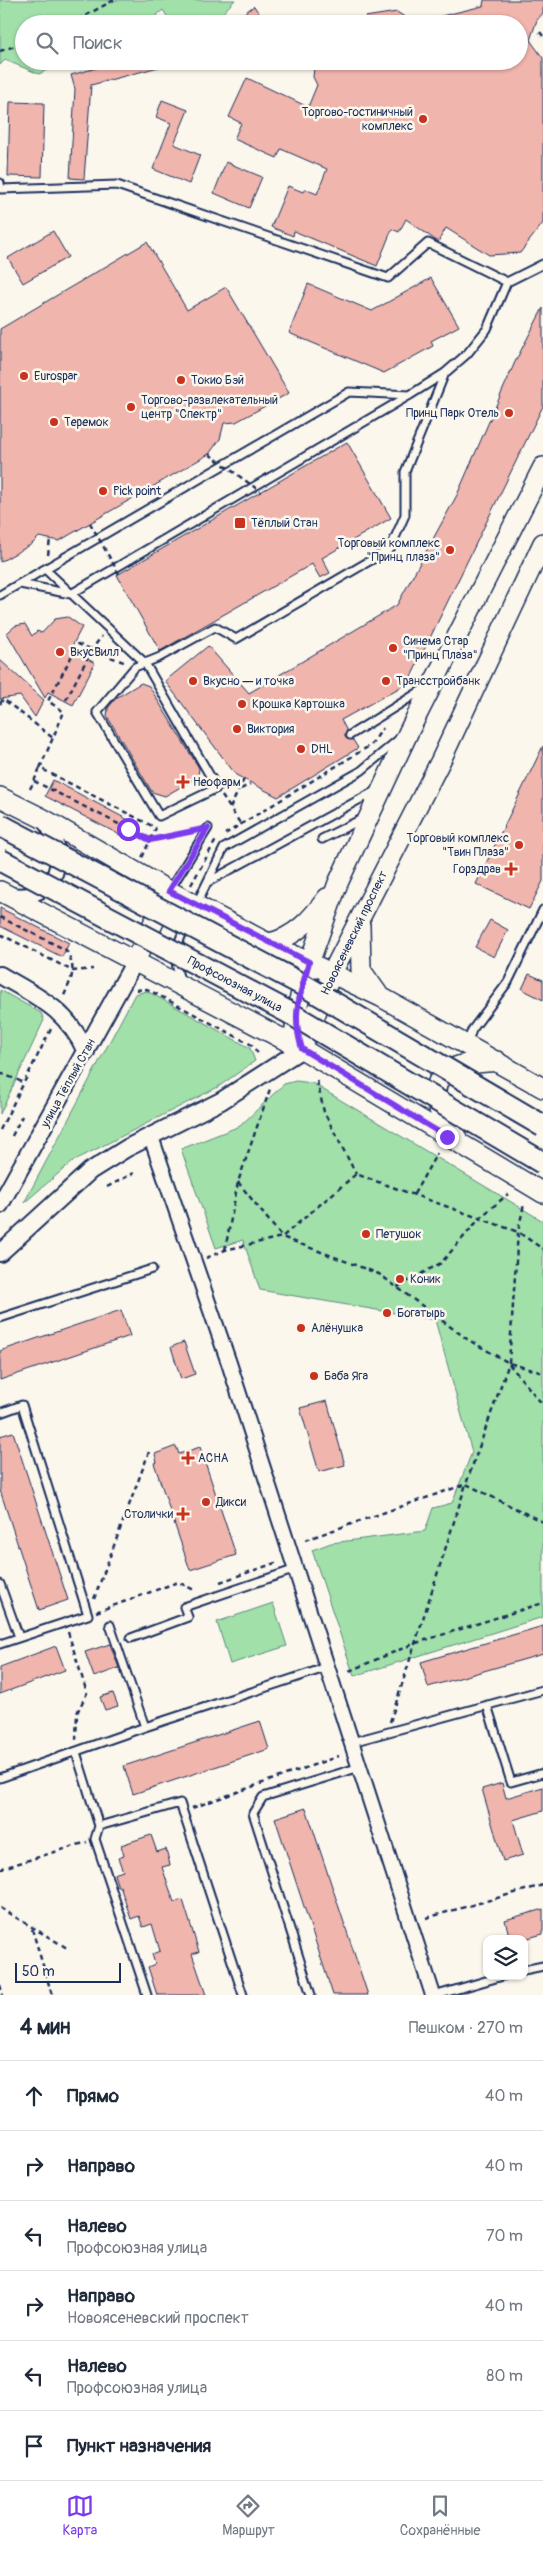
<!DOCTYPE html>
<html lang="ru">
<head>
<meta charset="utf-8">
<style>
  :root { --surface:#fff; --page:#f2f2f3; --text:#1f2937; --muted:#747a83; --line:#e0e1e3; --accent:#7c3aed }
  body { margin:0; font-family:Pangolin,sans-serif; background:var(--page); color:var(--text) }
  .controls { position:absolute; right:15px; bottom:15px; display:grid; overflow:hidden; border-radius:10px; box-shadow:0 1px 4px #0004 }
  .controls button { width:45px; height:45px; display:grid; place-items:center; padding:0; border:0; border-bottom:1px solid var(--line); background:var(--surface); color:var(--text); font:25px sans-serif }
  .scale { position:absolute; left:15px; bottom:12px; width:106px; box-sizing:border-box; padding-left:5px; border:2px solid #1b2f5e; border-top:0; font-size:14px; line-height:18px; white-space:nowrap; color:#1b2f5e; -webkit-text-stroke:4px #fbf7ec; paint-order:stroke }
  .stop { position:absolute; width:15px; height:15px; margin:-11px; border:4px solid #7c3aed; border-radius:50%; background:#fff }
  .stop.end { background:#7c3aed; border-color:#fff; box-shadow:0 1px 5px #0008 }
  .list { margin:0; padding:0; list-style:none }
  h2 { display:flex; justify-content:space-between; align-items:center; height:65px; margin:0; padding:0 20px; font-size:21px }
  h2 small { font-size:16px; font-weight:400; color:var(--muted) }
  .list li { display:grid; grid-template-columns:32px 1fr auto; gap:15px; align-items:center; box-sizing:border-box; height:70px; padding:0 20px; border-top:1px solid var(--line) }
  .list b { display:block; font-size:19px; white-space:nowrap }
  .list p { margin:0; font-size:16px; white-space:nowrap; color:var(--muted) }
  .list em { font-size:16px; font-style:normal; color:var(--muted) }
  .icon { flex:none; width:28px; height:28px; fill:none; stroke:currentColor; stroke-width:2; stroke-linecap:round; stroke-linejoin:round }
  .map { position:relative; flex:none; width:543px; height:1995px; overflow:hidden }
  .search { position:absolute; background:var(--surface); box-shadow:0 1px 4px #0004; left:15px; right:15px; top:15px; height:55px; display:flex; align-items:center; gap:12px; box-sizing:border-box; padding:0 18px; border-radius:28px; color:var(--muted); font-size:19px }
  .sheet { height:485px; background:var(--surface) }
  nav { display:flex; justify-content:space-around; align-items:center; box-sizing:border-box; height:70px; border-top:1px solid var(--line); background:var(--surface); font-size:14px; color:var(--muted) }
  nav a { display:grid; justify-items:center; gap:2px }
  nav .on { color:var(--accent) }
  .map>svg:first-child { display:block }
  .green { fill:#a1e0a8; stroke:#5e8883 }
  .building { fill:#f0b5ac; stroke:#1b2f5e }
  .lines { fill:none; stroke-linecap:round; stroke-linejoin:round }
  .service-casing { stroke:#1b2f5e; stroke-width:11 }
  .minor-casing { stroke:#1b2f5e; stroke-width:18 }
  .tertiary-casing { stroke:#1b2f5e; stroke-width:20 }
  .secondary-casing { stroke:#1b2f5e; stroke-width:22 }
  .path { stroke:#1b2f5e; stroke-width:2.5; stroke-dasharray:5 4; stroke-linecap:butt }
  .service { stroke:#fbf7ec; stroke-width:7 }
  .minor { stroke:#fbf7ec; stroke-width:14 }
  .tertiary { stroke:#fbf7ec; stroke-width:16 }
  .secondary { stroke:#fbf7ec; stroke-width:19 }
  .primary-bridge-casing { stroke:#1b2f5e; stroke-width:25; stroke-linecap:butt }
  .path-bridge { stroke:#1b2f5e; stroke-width:2.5; stroke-dasharray:5 4; stroke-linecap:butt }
  .primary-bridge { stroke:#fbf7ec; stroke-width:21 }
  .route { stroke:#7c3aed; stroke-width:6 }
  .poi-dot { fill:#c8321e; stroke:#fbf7ec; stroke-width:2 }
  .labels { text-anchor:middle; stroke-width:5; stroke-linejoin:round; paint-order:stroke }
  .poi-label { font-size:12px; fill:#1b2f5e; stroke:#fbf7ec; text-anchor:start }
  .street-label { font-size:12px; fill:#1b2f5e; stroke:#fbf7ec }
</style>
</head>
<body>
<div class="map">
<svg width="543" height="1995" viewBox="0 0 543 1995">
  <rect width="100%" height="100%" fill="#fbf7ec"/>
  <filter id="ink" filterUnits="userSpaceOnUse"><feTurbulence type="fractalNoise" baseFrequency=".02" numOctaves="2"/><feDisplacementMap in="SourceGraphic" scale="10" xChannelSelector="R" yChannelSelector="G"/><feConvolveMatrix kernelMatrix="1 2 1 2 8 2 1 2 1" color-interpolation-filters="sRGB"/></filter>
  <g filter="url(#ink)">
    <path class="green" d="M0 0H235L212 24H172L163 10 146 24H24V61H65L39 74 5 60 0 65Z
      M0 990 41 1013 44 1020 0 1114Z
      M147 991 250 1048 255 1061 218 1087 73 1161 24 1203 135 994Z
      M296 1081 312 1083 543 1221V1617L354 1676 312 1550 331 1543 425 1531 433 1508 452 1503 472 1452 435 1320 260 1290 243 1240 216 1248 181 1149 240 1126 284 1084Z
      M273 1603 287 1646 230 1664 217 1622Z"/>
    <path class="building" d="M484 0H543V13L537 20 530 40 543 58V223L520 253 489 255 446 228 438 242 406 219 399 232 392 229 377 266 294 231 293 236 271 227 288 186 303 192 305 189 317 194 327 169 281 149 277 158 234 139 241 123 229 117 247 78 308 107 317 85 313 77 314 68 319 61H519V24H429V19L483 6Z
      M254 6 266 24H229Z
      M397 12 415 24H366L365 17Z
      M122 61H165L166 65 91 85 84 179 70 178 75 89 71 75Z
      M162 100 188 110 174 144 200 155 189 184 153 169 171 123 156 117Z
      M10 102 44 103 42 177 8 176Z
      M226 162 262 177 249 208 214 193Z
      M53 231 68 257 23 283 8 258Z
      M147 242 187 310 226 287 289 393 236 422 224 423 220 439 209 454 59 541 39 537 32 544 0 562V329Z
      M431 278 459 326 431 341 433 346 384 373 289 333 308 284 372 311Z
      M543 308V406L408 683 341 720 347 731 345 737 353 740 358 748 278 797 236 775 165 681 208 646 249 693 397 605 457 495 515 362Z
      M347 442 391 518 322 558 330 573 320 578 312 564 160 651 117 575Z
      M68 617 82 627 70 650 95 663 73 705 48 692 45 698 7 633 15 626 25 624 32 636 37 631 42 633 55 619Z
      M0 660 44 700 35 717 20 696 0 699Z
      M141 683 149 686 199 768 198 777 165 796 152 792 107 716 108 708 116 698Z
      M543 746V881L529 909 476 884Z
      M53 780 132 822 124 837 45 796Z
      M0 908 69 943 62 957 0 926Z
      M490 920 508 930 494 957 475 947Z
      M529 974 543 980V1000L522 989Z
      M121 1310 130 1336 0 1380V1351Z
      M184 1342 195 1374 181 1379 171 1347Z
      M327 1401 345 1465 319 1472 300 1408Z
      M13 1432 68 1600 39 1610 0 1490V1436Z
      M176 1446 179 1454 200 1447 236 1555 190 1570 154 1463 157 1462 155 1454Z
      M543 1626V1654L428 1687 421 1662Z
      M110 1644 119 1668 94 1677 85 1652Z
      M56 1646 65 1670 0 1694V1667Z
      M113 1693 118 1706 105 1710 100 1697Z
      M260 1721 269 1749 133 1794 124 1766Z
      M502 1783 506 1798 543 1787V1811L513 1820 523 1855 503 1861 482 1789Z
      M306 1808 368 1995H333L275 1818Z
      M151 1835 157 1852 166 1849 170 1865 162 1867 174 1902 183 1900 199 1952 192 1954 206 1995H157L148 1967 155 1964 152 1954 160 1951 152 1924 143 1927 139 1916 131 1919 120 1886 118 1887 114 1874 123 1871 118 1858 124 1856 121 1845Z
      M543 1909V1934L524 1939H510L505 1920Z"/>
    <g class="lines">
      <g class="service-casing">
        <path id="service" d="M0 183 1 189 117 185 388 278 428 243 507 282
          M445 373 467 354 487 329 507 282 543 264
          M20 584 71 594 410 395
          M0 595 349 392 410 395 445 373 405 472V515L390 549 236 639 215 627 160 657 145 663 46 570
          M145 663 217 788 159 816 97 712 135 667Z
          M350 735 424 689
          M322 839 364 818
          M208 882 377 790
          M169 891 208 828
          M197 903 224 848 361 771 398 740
          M180 980C173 958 175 947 186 926
          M467 1044 472 1030 508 982 543 910
          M0 1318 152 1269
          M0 1413 22 1405 88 1615 0 1644
          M0 1584 19 1637
          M110 1625 145 1727
          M131 1638 188 1617 184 1607 296 1569
          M487 1705 511 1782 543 1773
          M352 1742 543 1690
          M76 1752 99 1826 95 1839 147 1995
          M0 1778 145 1727 328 1667
          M99 1826 180 1803 243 1995
          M524 1970 543 1966
          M311 1995 253 1813 263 1797 360 1767
          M437 1995 503 1976"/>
      </g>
      <g class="minor-casing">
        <path id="minor" d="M11 895C58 902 71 854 44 821
          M151 1137 229 1363 433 1995"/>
      </g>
      <g class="tertiary-casing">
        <path id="tertiary" d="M0 975C38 997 67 1009 86 1052
          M0 1205 135 961
          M0 1253 90 1171 127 1148 221 1101 302 1049"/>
      </g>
      <g class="secondary-casing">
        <path id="secondary" d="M0 797 42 818 169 891 260 939 381 997 543 1088
          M0 891 302 1049 543 1193
          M360 925 361 970 378 994
          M269 943C295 938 312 918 327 898
          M135 961 166 897
          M306 1038 332 973 441 760 543 543
          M302 1049 295 1027 298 1004 309 963 338 883 409 731 543 467
          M457 1138C436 1114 420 1076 462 1065 473 1062 486 1063 497 1061"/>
      </g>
      <path class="path" d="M70 24 114 0
        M540 32 543 36
        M0 51 24 43
        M48 555 50 539
        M66 700 92 649 102 636
        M0 704 3 699 53 738
        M40 768 64 712 48 701 78 644 126 663
        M34 781 40 768 156 828
        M30 789 34 781 150 840 142 858
        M241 789 250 784
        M222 796 240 823
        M230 808 244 779
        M225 834 371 745 383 728
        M150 840 195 831
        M150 840 156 828
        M191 885 216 840
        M0 917 66 950C78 970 71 979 63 998
        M0 934 73 971 93 969
        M136 990 147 989 252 1045 259 1055
        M0 1073 25 1083
        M317 1081 324 1112 356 1174
        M0 1130 52 1027
        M12 1136 22 1116
        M238 1182 282 1237 356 1174 518 1232 543 1249
        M107 1187 134 1173
        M414 1194 437 1153
        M225 1250 238 1182 271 1086
        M206 1258 225 1250 282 1237 379 1274 467 1339 509 1363 543 1373
        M397 1287 441 1263 481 1217 508 1194
        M509 1364 543 1405
        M305 1540 466 1484 543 1522
        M220 1582 278 1562
        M94 1599 149 1452
        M96 1612 178 1582 196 1591
        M68 1632 87 1693 77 1713 76 1741
        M349 1671 413 1644 543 1603
        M390 1722 466 1484 509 1363 518 1232 524 1204
        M192 1808 339 1756
        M0 1869 87 1842
        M0 1908 67 1948
        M426 1918 543 1885
        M32 1929 52 1995
        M0 1985 3 1995"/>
      <use href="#service" class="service"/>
      <use href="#minor" class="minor"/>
      <use href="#tertiary" class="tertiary"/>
      <use href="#secondary" class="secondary"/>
      <g class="primary-bridge-casing">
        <path id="primary-bridge" d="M0 825 305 986 543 1126
          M0 860 288 1012 543 1163"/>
      </g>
      <path class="path-bridge" d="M209 454 261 492
        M90 523 119 574"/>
      <use href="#primary-bridge" class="primary-bridge"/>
    </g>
  </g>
  <g class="lines" filter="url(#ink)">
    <path class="route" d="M128 829 150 840 208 828 169 891 309 962C300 996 291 1014 302 1049L447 1137"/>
  </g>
  <g class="poi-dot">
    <circle cx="423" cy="119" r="5"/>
    <circle cx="24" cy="376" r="5"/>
    <circle cx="181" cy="380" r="5"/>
    <circle cx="131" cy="407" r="5"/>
    <circle cx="509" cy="413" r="5"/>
    <circle cx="54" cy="422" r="5"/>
    <circle cx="103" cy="491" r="5"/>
    <rect x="234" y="517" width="12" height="12" rx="2.5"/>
    <circle cx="450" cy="550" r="5"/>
    <circle cx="393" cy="648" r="5"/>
    <circle cx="60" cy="652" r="5"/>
    <circle cx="193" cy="681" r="5"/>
    <circle cx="386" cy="681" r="5"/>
    <circle cx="242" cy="704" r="5"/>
    <circle cx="237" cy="729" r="5"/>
    <circle cx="301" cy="749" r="5"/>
    <path d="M180.5 774.5h5v5h5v5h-5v5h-5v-5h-5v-5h5z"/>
    <circle cx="519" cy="845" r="5"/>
    <path d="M508.5 861.5h5v5h5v5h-5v5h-5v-5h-5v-5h5z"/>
    <circle cx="366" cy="1234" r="5"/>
    <circle cx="400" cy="1279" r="5"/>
    <circle cx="387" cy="1313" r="5"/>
    <circle cx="301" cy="1328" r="5"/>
    <circle cx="314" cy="1376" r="5"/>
    <path d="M185.5 1450.5h5v5h5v5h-5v5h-5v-5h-5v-5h5z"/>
    <circle cx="206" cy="1502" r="5"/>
    <path d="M180.5 1506.5h5v5h5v5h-5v5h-5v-5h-5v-5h5z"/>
  </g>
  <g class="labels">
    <g class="poi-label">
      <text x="413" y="116" text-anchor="end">Торгово-гостиничный<tspan x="413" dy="14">комплекс</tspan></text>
      <text x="34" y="380">Eurospar</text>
      <text x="191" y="384">Токио Бэй</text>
      <text x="141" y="404">Торгово-развлекательный<tspan x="141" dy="14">центр "Спектр"</tspan></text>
      <text x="499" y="417" text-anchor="end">Принц Парк Отель</text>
      <text x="64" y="426">Теремок</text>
      <text x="113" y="495">Pick point</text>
      <text x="251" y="527">Тёплый Стан</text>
      <text x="440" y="547" text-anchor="end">Торговый комплекс<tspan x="440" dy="14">"Принц плаза"</tspan></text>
      <text x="403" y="645">Синема Стар<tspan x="403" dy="14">"Принц Плаза"</tspan></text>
      <text x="70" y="656">ВкусВилл</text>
      <text x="203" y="685">Вкусно — и точка</text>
      <text x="396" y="685">Трансстройбанк</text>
      <text x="252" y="708">Крошка Картошка</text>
      <text x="247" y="733">Виктория</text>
      <text x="311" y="753">DHL</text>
      <text x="193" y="786">Неофарм</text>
      <text x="509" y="842" text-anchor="end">Торговый комплекс<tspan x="509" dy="14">"Твин Плаза"</tspan></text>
      <text x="501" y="873" text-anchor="end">Горздрав</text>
      <text x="376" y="1238">Петушок</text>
      <text x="410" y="1283">Коник</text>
      <text x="397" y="1317">Богатырь</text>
      <text x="311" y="1332">Алёнушка</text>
      <text x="324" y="1380">Баба Яга</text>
      <text x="198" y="1462">АСНА</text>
      <text x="216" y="1506">Дикси</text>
      <text x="173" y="1518" text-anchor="end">Столички</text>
    </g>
    <g class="street-label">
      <text transform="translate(354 933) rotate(-64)" y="4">Новоясеневский проспект</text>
      <text transform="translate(235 984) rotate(28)" y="4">Профсоюзная улица</text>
      <text transform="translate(68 1083) rotate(-61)" y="4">улица Тёплый Стан</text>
    </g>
  </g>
</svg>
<div class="controls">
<button><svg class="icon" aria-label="layers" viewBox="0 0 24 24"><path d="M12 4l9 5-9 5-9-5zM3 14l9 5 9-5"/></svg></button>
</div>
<div class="scale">50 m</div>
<div class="stop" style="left:128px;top:829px"></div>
<div class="stop end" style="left:447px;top:1137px"></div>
<div class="search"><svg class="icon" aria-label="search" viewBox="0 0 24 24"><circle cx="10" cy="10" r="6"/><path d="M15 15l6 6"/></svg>Поиск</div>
</div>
<section class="sheet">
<h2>4 мин<small>Пешком · 270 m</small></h2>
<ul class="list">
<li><svg class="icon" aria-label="ahead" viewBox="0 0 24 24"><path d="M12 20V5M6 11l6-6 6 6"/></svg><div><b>Прямо</b></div><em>40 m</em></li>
<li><svg class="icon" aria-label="right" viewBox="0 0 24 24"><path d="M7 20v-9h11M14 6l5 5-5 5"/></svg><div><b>Направо</b></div><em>40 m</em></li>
<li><svg class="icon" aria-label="left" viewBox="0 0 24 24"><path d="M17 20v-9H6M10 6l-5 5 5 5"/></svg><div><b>Налево</b><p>Профсоюзная улица</p></div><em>70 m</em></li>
<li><svg class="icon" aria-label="right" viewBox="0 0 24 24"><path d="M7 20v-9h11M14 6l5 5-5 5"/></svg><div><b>Направо</b><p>Новоясеневский проспект</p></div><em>40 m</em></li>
<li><svg class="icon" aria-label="left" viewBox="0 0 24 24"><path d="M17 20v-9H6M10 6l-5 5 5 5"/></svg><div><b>Налево</b><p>Профсоюзная улица</p></div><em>80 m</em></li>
<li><svg class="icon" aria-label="arrive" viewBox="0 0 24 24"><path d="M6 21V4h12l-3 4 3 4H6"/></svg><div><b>Пункт назначения</b></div></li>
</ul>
</section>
<nav>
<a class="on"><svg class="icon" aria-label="map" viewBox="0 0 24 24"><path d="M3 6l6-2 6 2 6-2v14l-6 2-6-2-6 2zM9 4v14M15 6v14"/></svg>Карта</a>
<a><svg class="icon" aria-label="directions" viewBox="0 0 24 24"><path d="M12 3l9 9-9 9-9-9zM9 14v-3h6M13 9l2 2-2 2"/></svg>Маршрут</a>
<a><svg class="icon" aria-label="saved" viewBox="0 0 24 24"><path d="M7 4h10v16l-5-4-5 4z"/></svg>Сохранённые</a>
</nav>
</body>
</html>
